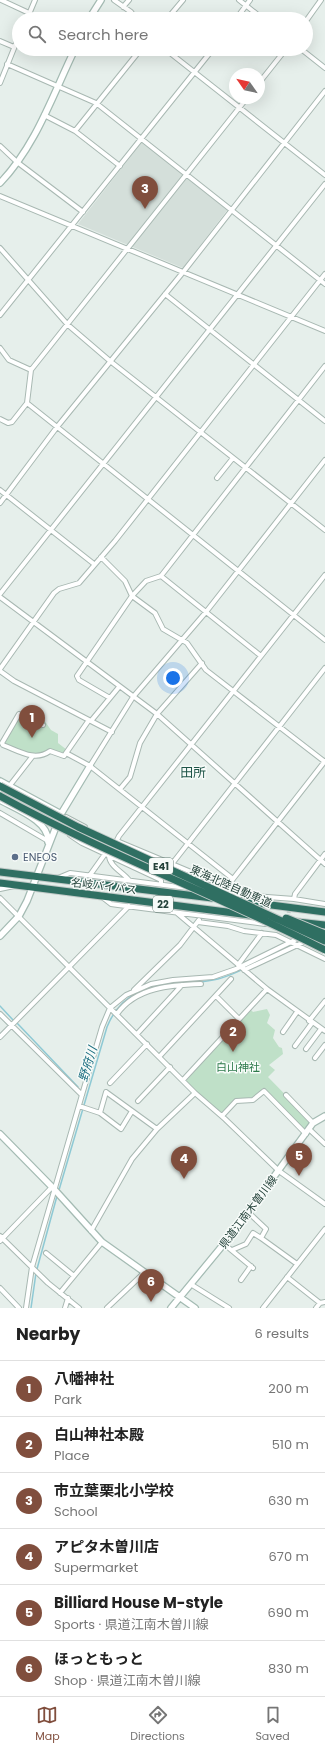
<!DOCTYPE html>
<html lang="en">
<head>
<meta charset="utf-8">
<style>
  :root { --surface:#fff; --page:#f2f2f2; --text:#222; --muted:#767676; --line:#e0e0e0; --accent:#804e3d }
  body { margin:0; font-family:Poppins,"Noto Sans JP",sans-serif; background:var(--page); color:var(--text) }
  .compass { position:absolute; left:229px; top:68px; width:36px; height:36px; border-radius:50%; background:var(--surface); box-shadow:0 4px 16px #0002; rotate:304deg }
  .you { position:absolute; left:173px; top:678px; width:14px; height:14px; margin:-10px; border:3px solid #fff; border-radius:50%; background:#1a73e8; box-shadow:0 0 0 6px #1a73e833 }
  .badge { display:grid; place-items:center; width:26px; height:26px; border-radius:50%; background:var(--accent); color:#fff; font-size:13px; font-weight:700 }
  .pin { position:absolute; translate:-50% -33px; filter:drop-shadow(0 1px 2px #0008) }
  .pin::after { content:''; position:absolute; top:21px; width:14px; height:12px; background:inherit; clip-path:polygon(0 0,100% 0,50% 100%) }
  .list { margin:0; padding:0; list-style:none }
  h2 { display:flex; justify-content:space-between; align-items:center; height:52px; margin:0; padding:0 16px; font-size:17px }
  h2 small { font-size:13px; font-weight:400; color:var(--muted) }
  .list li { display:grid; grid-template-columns:26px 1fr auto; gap:12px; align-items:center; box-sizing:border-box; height:56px; padding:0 16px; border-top:1px solid var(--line) }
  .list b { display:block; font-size:15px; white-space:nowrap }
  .list p { margin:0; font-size:13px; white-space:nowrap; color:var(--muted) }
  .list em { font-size:13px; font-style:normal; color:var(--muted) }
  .icon { flex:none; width:22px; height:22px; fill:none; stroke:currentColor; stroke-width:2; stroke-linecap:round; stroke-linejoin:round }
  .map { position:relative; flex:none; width:325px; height:1308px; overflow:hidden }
  .search { position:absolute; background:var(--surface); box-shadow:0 4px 16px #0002; left:12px; right:12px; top:12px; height:44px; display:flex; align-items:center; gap:10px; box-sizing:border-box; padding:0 14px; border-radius:22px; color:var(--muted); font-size:15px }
  .sheet { height:388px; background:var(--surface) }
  nav { display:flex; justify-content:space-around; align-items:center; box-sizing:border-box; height:56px; border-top:1px solid var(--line); background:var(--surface); font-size:11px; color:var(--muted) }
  nav a { display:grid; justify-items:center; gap:2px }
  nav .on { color:var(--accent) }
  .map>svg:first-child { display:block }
  .built { fill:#d4dfda }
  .green { fill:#bfe0c8 }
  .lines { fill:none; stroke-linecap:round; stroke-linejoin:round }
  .stream { stroke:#8ec9d4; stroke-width:1.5 }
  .street-tunnel { stroke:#bfccc8; stroke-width:4; stroke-dasharray:4 2; stroke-linecap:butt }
  .street-casing { stroke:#a8b8b2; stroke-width:6 }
  .secondary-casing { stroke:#a4bbb3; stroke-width:8 }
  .highway-casing { stroke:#c2cac8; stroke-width:9 }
  .street { stroke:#fff; stroke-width:4 }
  .secondary { stroke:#fff; stroke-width:5.5 }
  .highway { stroke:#2f6f62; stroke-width:7 }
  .highway-bridge-casing { stroke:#c2cac8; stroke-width:9; stroke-linecap:butt }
  .highway-bridge { stroke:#2f6f62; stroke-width:7 }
  .service-dot { fill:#5c6f8a; stroke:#f7fbf9; stroke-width:1.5 }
  .labels { text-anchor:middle; stroke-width:3; stroke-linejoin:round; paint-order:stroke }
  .shield { fill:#f7fbf9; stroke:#637a73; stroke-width:1 }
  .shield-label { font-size:10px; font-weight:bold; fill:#24423a }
  .service-label { font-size:11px; fill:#4e5e75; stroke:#f7fbf9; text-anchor:start }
  .street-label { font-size:11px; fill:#24423a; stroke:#f7fbf9 }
  .park-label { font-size:11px; fill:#2d7a4b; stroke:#f7fbf9 }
  .water-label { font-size:12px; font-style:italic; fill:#1c6f80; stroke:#f7fbf9 }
  .quarter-label { font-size:13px; fill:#1f5548; stroke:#f7fbf9 }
</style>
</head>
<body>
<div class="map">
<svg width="325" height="1308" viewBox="0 0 325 1308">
  <rect width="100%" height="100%" fill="#e6efeb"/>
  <path class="built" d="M143 141 228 209 183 268 78 224Z"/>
  <path class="green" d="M21 714 36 722 40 719 44 720 51 730 58 734V743L67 750 64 756 50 751 32 757 1 743 6 731Z
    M249 1008 253 1012 267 1009 270 1015 267 1023 275 1030 273 1038 279 1047 282 1048 283 1054 269 1065 275 1070 268 1077 313 1123 307 1132 263 1088C257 1099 248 1097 239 1101 232 1105 226 1110 220 1115L185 1082Z"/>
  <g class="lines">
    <path class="stream" d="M0 1006 13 1020
      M17 1023 78 1087
      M59 1190 107 1027C128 975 175 989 218 979 239 974 270 955 291 945
      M37 1269 57 1196
      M31 1308 36 1273"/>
    <path class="street-tunnel" d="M288 919 290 901"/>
    <g class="street-casing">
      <path id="street" d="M1 0 29 13
        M114 0 131 12 136 19
        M239 0 263 19
        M123 7 129 0
        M27 19 35 0
        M167 19 183 0
        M236 19 250 0
        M306 21 321 0
        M0 41 14 47
        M165 49 325 175
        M301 49 325 68
        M7 64 96 103 325 284
        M0 83 19 36
        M259 83 286 49
        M44 115 75 131 120 166
        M75 131 141 49
        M0 146 17 162 83 212
        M0 196 325 331
        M0 248 68 325 110 361 325 530
        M165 294 325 421
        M0 315 213 49
        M0 348 9 360 31 370
        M27 403 325 640
        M0 419 8 423 12 422 27 403 31 370 247 98
        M217 478 233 458
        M0 490 94 564
        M0 503 57 427 184 271 325 91
        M101 557 125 581 132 596 146 581 161 576 325 366
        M161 576 261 656
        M0 594 325 184
        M0 597 157 714 325 864
        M0 669 54 593 59 589 79 583 115 541 325 274
        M0 671 14 681 112 732
        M110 698 79 680 77 676 132 596 155 613 163 629 187 643 206 670 325 762
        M91 721 119 687
        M43 725 19 714 2 743 3 745C19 751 35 762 50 751L64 756 89 720
        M66 753 90 766 233 879
        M90 766 133 697 206 612 325 460
        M120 789 130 777 140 743 157 714 202 663
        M0 798 32 757
        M0 813 48 841
        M66 817 85 827
        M70 835 82 843 161 880V884
        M117 841 227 887
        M168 869 325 668
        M90 875 105 854
        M58 878 70 873 187 888
        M129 880C123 872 110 867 109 856L119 836 325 575
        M0 889 14 886
        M227 889 233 879 325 761
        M228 894 294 899 325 904
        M102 897 111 904 118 905 265 924
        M0 898 195 1093 225 1119 279 1171 325 1204
        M294 899 295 894 325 854
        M177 913 267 989 325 1031
        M198 922 228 926 244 931 276 935 325 959
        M238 965 262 933
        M244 970 302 943
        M134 990 180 945 199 920
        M216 996 239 1019
        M0 1014 82 1095
        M117 1014C136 987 171 985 201 984
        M309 1021 325 1001
        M283 1032 297 1012
        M137 1034 182 985
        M0 1037 129 906
        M295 1046 312 1023
        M306 1049 321 1029
        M159 1057 231 979
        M315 1058 325 1045
        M183 1080 267 989
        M110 1083 147 1044
        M286 1095 313 1123
        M138 1101 170 1067
        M79 1106 100 1113 121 1129 132 1111
        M100 1113 106 1092 157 1129
        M222 1116 236 1101 253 1100 264 1091 306 1134
        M309 1129 325 1144
        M248 1212 266 1229 261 1238 297 1264
        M91 1231 132 1159 157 1129 195 1093
        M0 1236 48 1283 79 1308
        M0 1241 52 1187
        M224 1244 253 1268
        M232 1250 246 1244 253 1233 261 1238
        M46 1253 74 1276
        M287 1277 320 1303 325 1302
        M241 1280 251 1266
        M192 1285 229 1308
        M0 1288 19 1308
        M60 1293 102 1242
        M26 1308 32 1267 84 1088 102 1027 110 1008 126 995 151 984 173 980 213 977 236 969 295 940
        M65 1308 68 1298
        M107 1308 145 1272
        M263 1308 325 1229
        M316 1308 320 1303"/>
    </g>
    <g class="secondary-casing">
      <path id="secondary" d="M89 19 101 0
        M0 183C36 146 53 94 75 49
        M0 781 61 814
        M0 800C16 809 50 821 48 842
        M0 936 19 916 27 901 61 814 90 766
        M0 1134 54 1189 102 1242 195 1308
        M171 1308 232 1234 313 1123 325 1116"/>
    </g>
    <g class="highway-casing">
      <path id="highway" d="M0 872 212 898
        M0 883 250 915
        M240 901 325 912
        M297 922 325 925"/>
    </g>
    <use href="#street" class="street"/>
    <use href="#secondary" class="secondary"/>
    <use href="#highway" class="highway"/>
    <g class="highway-bridge-casing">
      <path id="highway-bridge" d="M0 786 78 827 325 941
        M0 796C105 854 218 895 325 950
        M286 918 325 934"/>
    </g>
    <use href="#highway-bridge" class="highway-bridge"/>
  </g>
  <circle class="service-dot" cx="15" cy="857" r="4"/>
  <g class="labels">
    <g class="shield">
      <rect x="149" y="858" width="24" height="16" rx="3"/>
      <rect x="153" y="896" width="20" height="16" rx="3"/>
    </g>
    <g class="shield-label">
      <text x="161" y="870">E41</text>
      <text x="163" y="908">22</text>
    </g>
    <g class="service-label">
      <text x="23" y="861">ENEOS</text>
    </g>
    <g class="street-label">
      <text transform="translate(104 886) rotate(7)" y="4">名岐バイパス</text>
      <text transform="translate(231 886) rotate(24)" y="4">東海北陸自動車道</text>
      <text transform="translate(248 1212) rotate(-53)" y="4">県道江南木曽川線</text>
    </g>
    <g class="park-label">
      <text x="238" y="1071">白山神社</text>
    </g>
    <g class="water-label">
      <text transform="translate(88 1064) rotate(-73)" y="4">野府川</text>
    </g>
    <g class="quarter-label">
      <text x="193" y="777">田所</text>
    </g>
  </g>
</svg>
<svg class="compass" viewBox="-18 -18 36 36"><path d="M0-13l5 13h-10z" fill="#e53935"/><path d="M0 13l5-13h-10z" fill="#767676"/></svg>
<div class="you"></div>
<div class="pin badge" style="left:32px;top:738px">1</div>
<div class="pin badge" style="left:233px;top:1052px">2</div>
<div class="pin badge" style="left:145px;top:209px">3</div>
<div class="pin badge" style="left:184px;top:1179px">4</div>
<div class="pin badge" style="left:299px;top:1176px">5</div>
<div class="pin badge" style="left:151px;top:1302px">6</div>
<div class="search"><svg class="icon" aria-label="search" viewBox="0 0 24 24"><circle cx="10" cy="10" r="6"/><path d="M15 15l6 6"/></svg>Search here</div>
</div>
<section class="sheet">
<h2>Nearby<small>6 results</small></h2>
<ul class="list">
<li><span class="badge">1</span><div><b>八幡神社</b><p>Park</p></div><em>200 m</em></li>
<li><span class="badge">2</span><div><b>白山神社本殿</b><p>Place</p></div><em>510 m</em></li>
<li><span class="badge">3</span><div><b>市立葉栗北小学校</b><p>School</p></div><em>630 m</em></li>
<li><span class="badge">4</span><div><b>アピタ木曽川店</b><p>Supermarket</p></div><em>670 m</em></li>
<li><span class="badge">5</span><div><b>Billiard House M-style</b><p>Sports · 県道江南木曽川線</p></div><em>690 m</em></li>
<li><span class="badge">6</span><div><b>ほっともっと</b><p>Shop · 県道江南木曽川線</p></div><em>830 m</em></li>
</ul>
</section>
<nav>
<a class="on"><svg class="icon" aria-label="map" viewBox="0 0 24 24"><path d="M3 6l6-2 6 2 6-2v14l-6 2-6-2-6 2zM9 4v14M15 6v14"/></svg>Map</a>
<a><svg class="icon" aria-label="directions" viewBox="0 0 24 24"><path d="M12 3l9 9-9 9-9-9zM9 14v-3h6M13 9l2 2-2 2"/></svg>Directions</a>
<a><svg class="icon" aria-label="saved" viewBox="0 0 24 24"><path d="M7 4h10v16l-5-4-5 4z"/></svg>Saved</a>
</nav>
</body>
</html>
